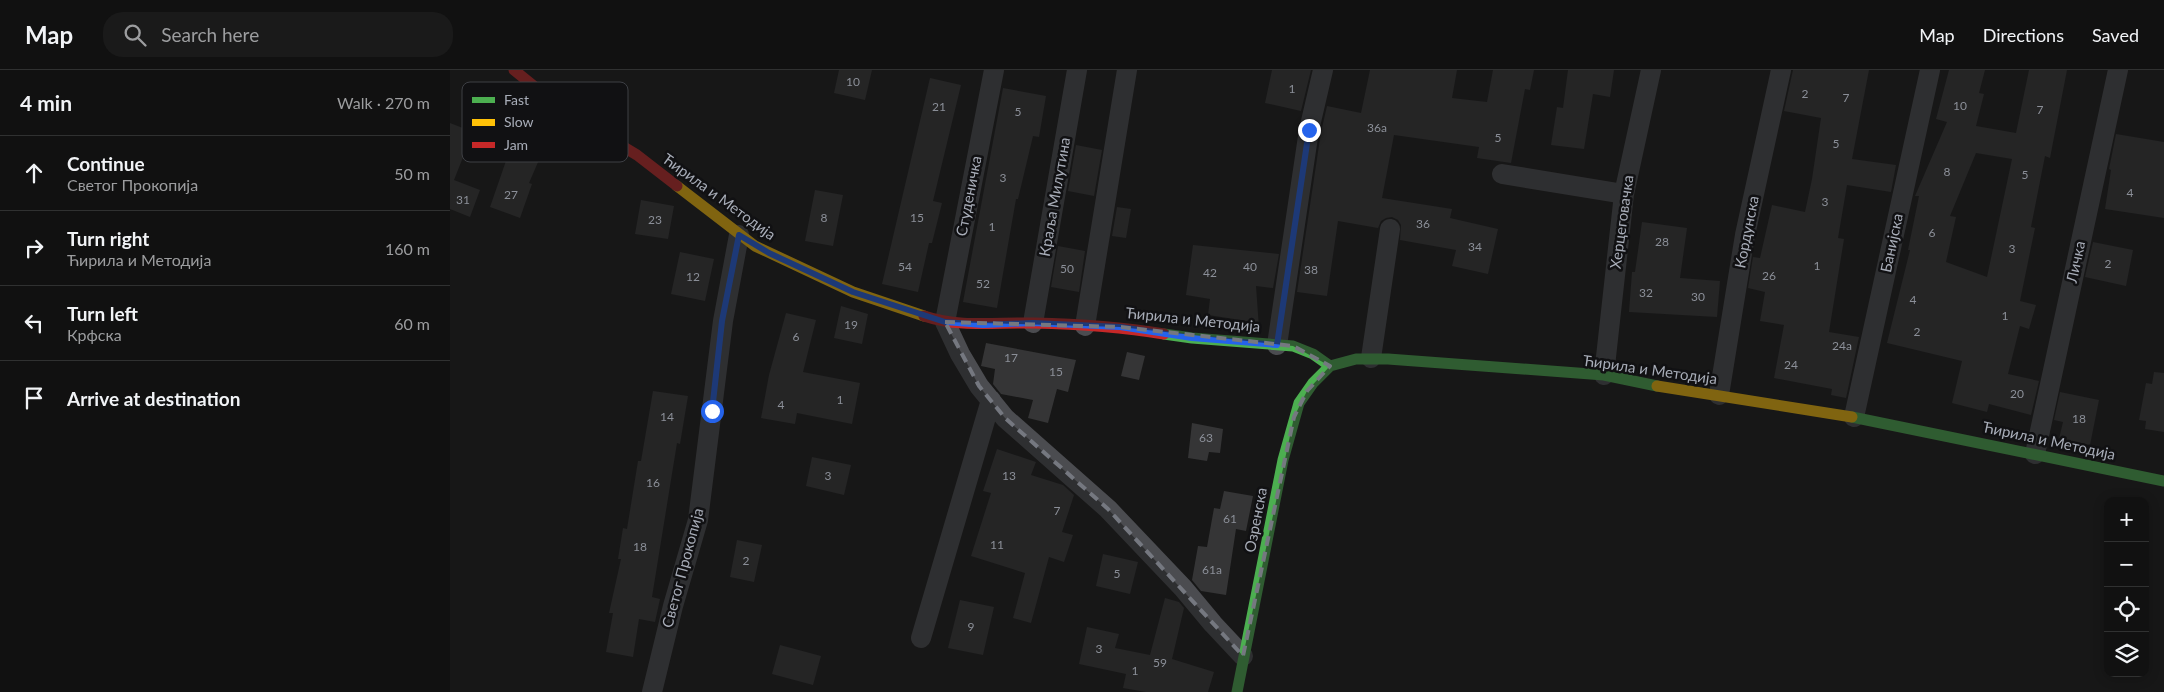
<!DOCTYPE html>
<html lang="en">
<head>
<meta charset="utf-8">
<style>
  :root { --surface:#111; --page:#1a1a1a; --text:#f1f3f6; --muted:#9c9d9f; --line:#303131 }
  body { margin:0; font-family:Lato,sans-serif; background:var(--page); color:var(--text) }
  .controls { position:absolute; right:15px; bottom:15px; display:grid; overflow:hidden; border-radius:10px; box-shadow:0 2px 12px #0003 }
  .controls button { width:45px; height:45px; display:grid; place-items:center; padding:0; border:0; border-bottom:1px solid var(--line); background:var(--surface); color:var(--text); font:25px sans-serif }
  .stop { position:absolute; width:15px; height:15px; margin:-11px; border:4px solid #2563eb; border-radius:50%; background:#fff }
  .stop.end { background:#2563eb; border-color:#fff; box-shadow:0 1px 5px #0008 }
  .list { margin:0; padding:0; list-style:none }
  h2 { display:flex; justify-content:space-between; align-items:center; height:65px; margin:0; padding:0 20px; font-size:21px }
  h2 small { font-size:16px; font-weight:400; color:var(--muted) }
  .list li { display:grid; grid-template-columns:32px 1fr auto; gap:15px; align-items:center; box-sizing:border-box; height:75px; padding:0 20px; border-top:1px solid var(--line) }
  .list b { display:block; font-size:19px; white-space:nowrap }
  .list p { margin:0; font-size:16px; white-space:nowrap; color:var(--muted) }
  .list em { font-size:16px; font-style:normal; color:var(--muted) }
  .icon { flex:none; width:28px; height:28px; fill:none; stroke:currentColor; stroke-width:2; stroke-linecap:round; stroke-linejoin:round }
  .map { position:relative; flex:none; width:1714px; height:622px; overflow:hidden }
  header { display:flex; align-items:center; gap:30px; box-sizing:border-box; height:70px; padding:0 25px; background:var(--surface); border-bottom:1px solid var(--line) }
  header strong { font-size:24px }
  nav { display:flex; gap:28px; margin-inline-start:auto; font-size:18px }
  .search { width:350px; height:45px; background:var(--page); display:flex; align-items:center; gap:12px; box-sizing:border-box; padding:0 18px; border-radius:20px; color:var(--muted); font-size:19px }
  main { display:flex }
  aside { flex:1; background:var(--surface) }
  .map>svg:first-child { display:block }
  .building { fill:#353536; fill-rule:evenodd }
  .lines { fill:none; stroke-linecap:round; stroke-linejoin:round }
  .street { stroke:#4b4c50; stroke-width:20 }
  .fast { stroke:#4caf50; stroke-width:11 }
  .slow { stroke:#ffc107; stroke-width:11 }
  .jam { stroke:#c62828; stroke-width:11 }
  .route { stroke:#2563eb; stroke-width:6 }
  .marked { fill:none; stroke:#757880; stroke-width:4; stroke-dasharray:10 6; stroke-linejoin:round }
  .labels { text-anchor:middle; stroke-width:5; stroke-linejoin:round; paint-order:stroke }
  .number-label { font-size:12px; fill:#8b8f98 }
  .street-label { font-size:15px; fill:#a8adb8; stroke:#111113 }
  .key { fill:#111113; stroke:#3e4045; stroke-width:1 }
  .key-label { font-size:14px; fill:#a8adb8 }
</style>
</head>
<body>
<header>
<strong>Map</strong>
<div class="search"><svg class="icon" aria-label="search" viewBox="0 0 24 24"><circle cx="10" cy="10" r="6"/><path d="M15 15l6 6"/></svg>Search here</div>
<nav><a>Map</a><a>Directions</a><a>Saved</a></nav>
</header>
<main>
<aside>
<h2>4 min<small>Walk · 270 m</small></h2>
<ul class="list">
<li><svg class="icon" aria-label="ahead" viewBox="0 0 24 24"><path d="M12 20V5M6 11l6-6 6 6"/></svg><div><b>Continue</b><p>Светог Прокопија</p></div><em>50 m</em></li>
<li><svg class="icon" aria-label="right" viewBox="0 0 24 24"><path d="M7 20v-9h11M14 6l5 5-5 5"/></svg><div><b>Turn right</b><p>Ћирила и Методија</p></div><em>160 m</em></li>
<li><svg class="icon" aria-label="left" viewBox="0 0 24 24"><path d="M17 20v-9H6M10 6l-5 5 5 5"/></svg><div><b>Turn left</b><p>Крфска</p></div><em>60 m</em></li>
<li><svg class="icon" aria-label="arrive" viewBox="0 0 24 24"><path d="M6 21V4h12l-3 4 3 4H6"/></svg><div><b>Arrive at destination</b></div></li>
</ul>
</aside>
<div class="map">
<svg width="1714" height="622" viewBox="0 0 1714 622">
  <rect width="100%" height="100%" fill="#171717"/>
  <path class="building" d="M389 0H422L415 30 384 23Z
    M822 0H861L851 41 815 33Z
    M920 0H1007L1002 28 1037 32 1043 0H1084L1080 20 1075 19 1061 93 1027 88 1029 77 944 65 932 128 1002 139 1000 148 1048 159 1038 204 1002 196 1006 180 950 170 951 155 948 150 942 147 936 148 931 151 928 158 888 151 877 226 847 222 871 62 877 36 911 43Z
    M1118 0H1164L1160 27 1143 24 1134 79 1101 75 1107 37 1113 38Z
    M1343 0H1419L1402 89 1446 95 1441 122 1397 115 1388 168 1394 169 1379 262 1409 267 1396 328 1381 325 1382 319 1324 308 1334 255 1310 251 1315 222 1298 218 1303 187 1310 188 1322 135 1355 142 1362 109 1371 48 1334 41Z
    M1499 0H1535L1529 23 1534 24 1526 56 1566 63 1579 0H1617L1600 88 1595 86 1581 157 1585 158 1570 231 1586 235 1579 259 1570 256 1558 304 1589 311 1581 345 1539 334 1537 342 1502 333 1512 291 1437 273 1460 180H1458L1469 126H1465L1497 52 1486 49ZM1526 83 1562 89 1537 207 1496 192 1506 147 1500 146Z
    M480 8 511 15 483 131 492 133 482 173H479L468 222 432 214Z
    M553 18 596 26 589 67 583 66 568 129H566L547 238 513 232Z
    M65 48 101 62 79 113 82 114 70 148 40 137 57 88 49 85Z
    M0 53 23 62 4 110 30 120 20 147 0 139Z
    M1666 64 1714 72V148L1655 139 1661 100 1659 99Z
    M626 75 652 80 644 126 618 121Z
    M365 120 393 125 383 176 355 171Z
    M191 130 224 136 218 169 185 164Z
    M667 137 681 139 676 168 662 166Z
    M1192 152 1237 158 1230 208 1270 211 1267 247 1179 242 1182 202H1185Z
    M1643 172 1683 180 1676 216 1635 207Z
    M743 175 829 184 823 218 806 216 809 258 785 256 784 249 758 245 760 229 736 225Z
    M608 176 635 181 629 222 601 217Z
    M230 182 264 189 255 231 221 224Z
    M391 236 418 244 412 274 384 268Z
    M336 243 366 250 353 302 410 313 402 354 347 343 345 354 311 348 319 305Z
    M536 273 626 290 618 322 607 319 598 353 578 348 583 330 551 324 543 314 545 299 531 296Z
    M677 282 695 286 689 310 671 306Z
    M1704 302 1714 303V362L1695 359 1696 351 1689 350 1696 313 1702 314Z
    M203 321 238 326 230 374 227 373 202 527 210 529 205 552 189 549 183 587 156 582 163 543H159L171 489H168L173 458 177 459 188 391H191Z
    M1610 322 1649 330 1640 375 1609 369 1613 352 1604 350Z
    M742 353 773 359 770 383 759 382 757 391 738 388Z
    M547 379 586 392 581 405 613 415 624 425 612 462 623 465 614 492 599 487 581 553 563 548 575 503 521 486 541 423 533 421Z
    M362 387 401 395 394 425 356 416Z
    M774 421 803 426 796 461 786 459 776 525 751 521 742 510 748 476 757 477 764 438 770 439Z
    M287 470 312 475 304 512 280 507Z
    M653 484 688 492 680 524 646 516Z
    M715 528 729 532 734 538 722 589 764 602 758 622H696L673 618 676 604 629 594 637 557 669 564 665 578 700 585Z
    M510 530 544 537 533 585 498 578Z
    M330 575 371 586 363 615 322 604Z"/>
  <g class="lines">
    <path class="street" d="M544 0 495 252 510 284 529 316 555 348 658 439 733 518 763 554 793 586
      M1052 104 1174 124
      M583 253 627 0
      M635 256 677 0
      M827 275 859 60 873 0
      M921 288 940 159
      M1154 305 1174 124 1201 0
      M1269 325 1295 165 1331 0
      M1404 347 1480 0
      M1585 384 1668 0
      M471 568 541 330
      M202 622 223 536 248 450 273 251 289 165"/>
    <path class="fast" d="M714 264 742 268 843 276 863 284 880 296
      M1402 347 1714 411
      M787 622 833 390 849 333 863 313 880 296 906 289H938L1154 305 1207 316"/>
    <path class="slow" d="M227 116 305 176 403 222 474 246
      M1207 316 1402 347"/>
    <path class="jam" d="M64 0 117 43 187 85 227 116
      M474 246C510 258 547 252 584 253 628 254 671 257 714 264"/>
  </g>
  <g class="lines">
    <path class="route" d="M262 341 272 251 289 165 319 183 403 222 495 252 533 255 583 253 670 257 742 268 827 275 859 60"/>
  </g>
  <path d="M0 0H1714V622H0ZM495 252 670 257 843 276 880 296 857 321 844 347 793 586 658 439 555 348 529 316Z" fill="#171717" fill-opacity=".55" fill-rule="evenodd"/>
  <path class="marked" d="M495 252 670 257 843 276 880 296 857 321 844 347 793 586 658 439 555 348 529 316Z"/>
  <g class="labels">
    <g class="number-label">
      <text x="403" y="16">10</text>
      <text x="842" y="23">1</text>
      <text x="1355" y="28">2</text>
      <text x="1396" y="32">7</text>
      <text x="1510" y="40">10</text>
      <text x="489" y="41">21</text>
      <text x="1590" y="44">7</text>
      <text x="568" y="46">5</text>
      <text x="927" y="62">36a</text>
      <text x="1048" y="72">5</text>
      <text x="1386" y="78">5</text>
      <text x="1497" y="106">8</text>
      <text x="1575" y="109">5</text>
      <text x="553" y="112">3</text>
      <text x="1680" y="127">4</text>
      <text x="61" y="129">27</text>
      <text x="13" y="134">31</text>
      <text x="1375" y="136">3</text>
      <text x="374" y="152">8</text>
      <text x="467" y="152">15</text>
      <text x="205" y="154">23</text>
      <text x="973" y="158">36</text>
      <text x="542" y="161">1</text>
      <text x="1482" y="167">6</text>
      <text x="1212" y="176">28</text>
      <text x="1025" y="181">34</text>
      <text x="1562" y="183">3</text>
      <text x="1658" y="198">2</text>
      <text x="1367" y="200">1</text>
      <text x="455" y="201">54</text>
      <text x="800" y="201">40</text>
      <text x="617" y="203">50</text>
      <text x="861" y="204">38</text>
      <text x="760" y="207">42</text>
      <text x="1319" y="210">26</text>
      <text x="243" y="211">12</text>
      <text x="533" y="218">52</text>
      <text x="1196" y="227">32</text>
      <text x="1248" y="231">30</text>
      <text x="1463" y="234">4</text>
      <text x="1555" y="250">1</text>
      <text x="401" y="259">19</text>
      <text x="1467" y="266">2</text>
      <text x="346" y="271">6</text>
      <text x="1392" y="280">24a</text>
      <text x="561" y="292">17</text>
      <text x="1341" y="299">24</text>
      <text x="606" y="306">15</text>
      <text x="1567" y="328">20</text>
      <text x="390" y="334">1</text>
      <text x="331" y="339">4</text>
      <text x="217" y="351">14</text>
      <text x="1629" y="353">18</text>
      <text x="756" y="372">63</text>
      <text x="378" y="410">3</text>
      <text x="559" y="410">13</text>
      <text x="203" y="417">16</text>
      <text x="607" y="445">7</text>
      <text x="780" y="453">61</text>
      <text x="547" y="479">11</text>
      <text x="190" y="481">18</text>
      <text x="296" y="495">2</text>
      <text x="762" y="504">61a</text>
      <text x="667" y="508">5</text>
      <text x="521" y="561">9</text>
      <text x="649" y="583">3</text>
      <text x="710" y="597">59</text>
      <text x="685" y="605">1</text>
    </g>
    <g class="street-label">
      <text transform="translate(519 126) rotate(-79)" y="5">Студеничка</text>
      <text transform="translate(269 127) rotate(36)" y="5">Ћирила и Методија</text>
      <text transform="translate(605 127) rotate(-80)" y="5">Краља Милутина</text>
      <text transform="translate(1172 152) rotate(-82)" y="5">Херцеговачка</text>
      <text transform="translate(1297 162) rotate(-79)" y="5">Кордунска</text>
      <text transform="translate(1442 173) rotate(-78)" y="5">Банијска</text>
      <text transform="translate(1626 192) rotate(-78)" y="5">Личка</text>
      <text transform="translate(743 250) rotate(6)" y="5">Ћирила и Методија</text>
      <text transform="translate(1200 300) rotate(8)" y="5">Ћирила и Методија</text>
      <text transform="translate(1599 371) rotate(12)" y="5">Ћирила и Методија</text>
      <text transform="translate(806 450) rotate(-79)" y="5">Озренска</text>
      <text transform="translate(233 498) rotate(-75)" y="5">Светог Прокопија</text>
    </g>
  </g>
  <rect x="12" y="12" width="166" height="80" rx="8" class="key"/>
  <rect x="22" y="27" width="23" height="6" fill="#4caf50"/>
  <rect x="22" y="49" width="23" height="7" fill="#ffc107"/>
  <rect x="22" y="72" width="23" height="6" fill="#c62828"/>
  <g class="key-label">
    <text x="54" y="35">Fast</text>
    <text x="54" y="57">Slow</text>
    <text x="54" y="80">Jam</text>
  </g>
</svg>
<div class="controls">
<button>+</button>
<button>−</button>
<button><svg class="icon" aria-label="locate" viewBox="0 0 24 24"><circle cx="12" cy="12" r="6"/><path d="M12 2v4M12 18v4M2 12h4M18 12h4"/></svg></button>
<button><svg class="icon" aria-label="layers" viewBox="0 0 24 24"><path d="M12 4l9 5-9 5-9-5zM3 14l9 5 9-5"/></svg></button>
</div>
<div class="stop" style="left:262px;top:341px"></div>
<div class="stop end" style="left:859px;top:60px"></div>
</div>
</main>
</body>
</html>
